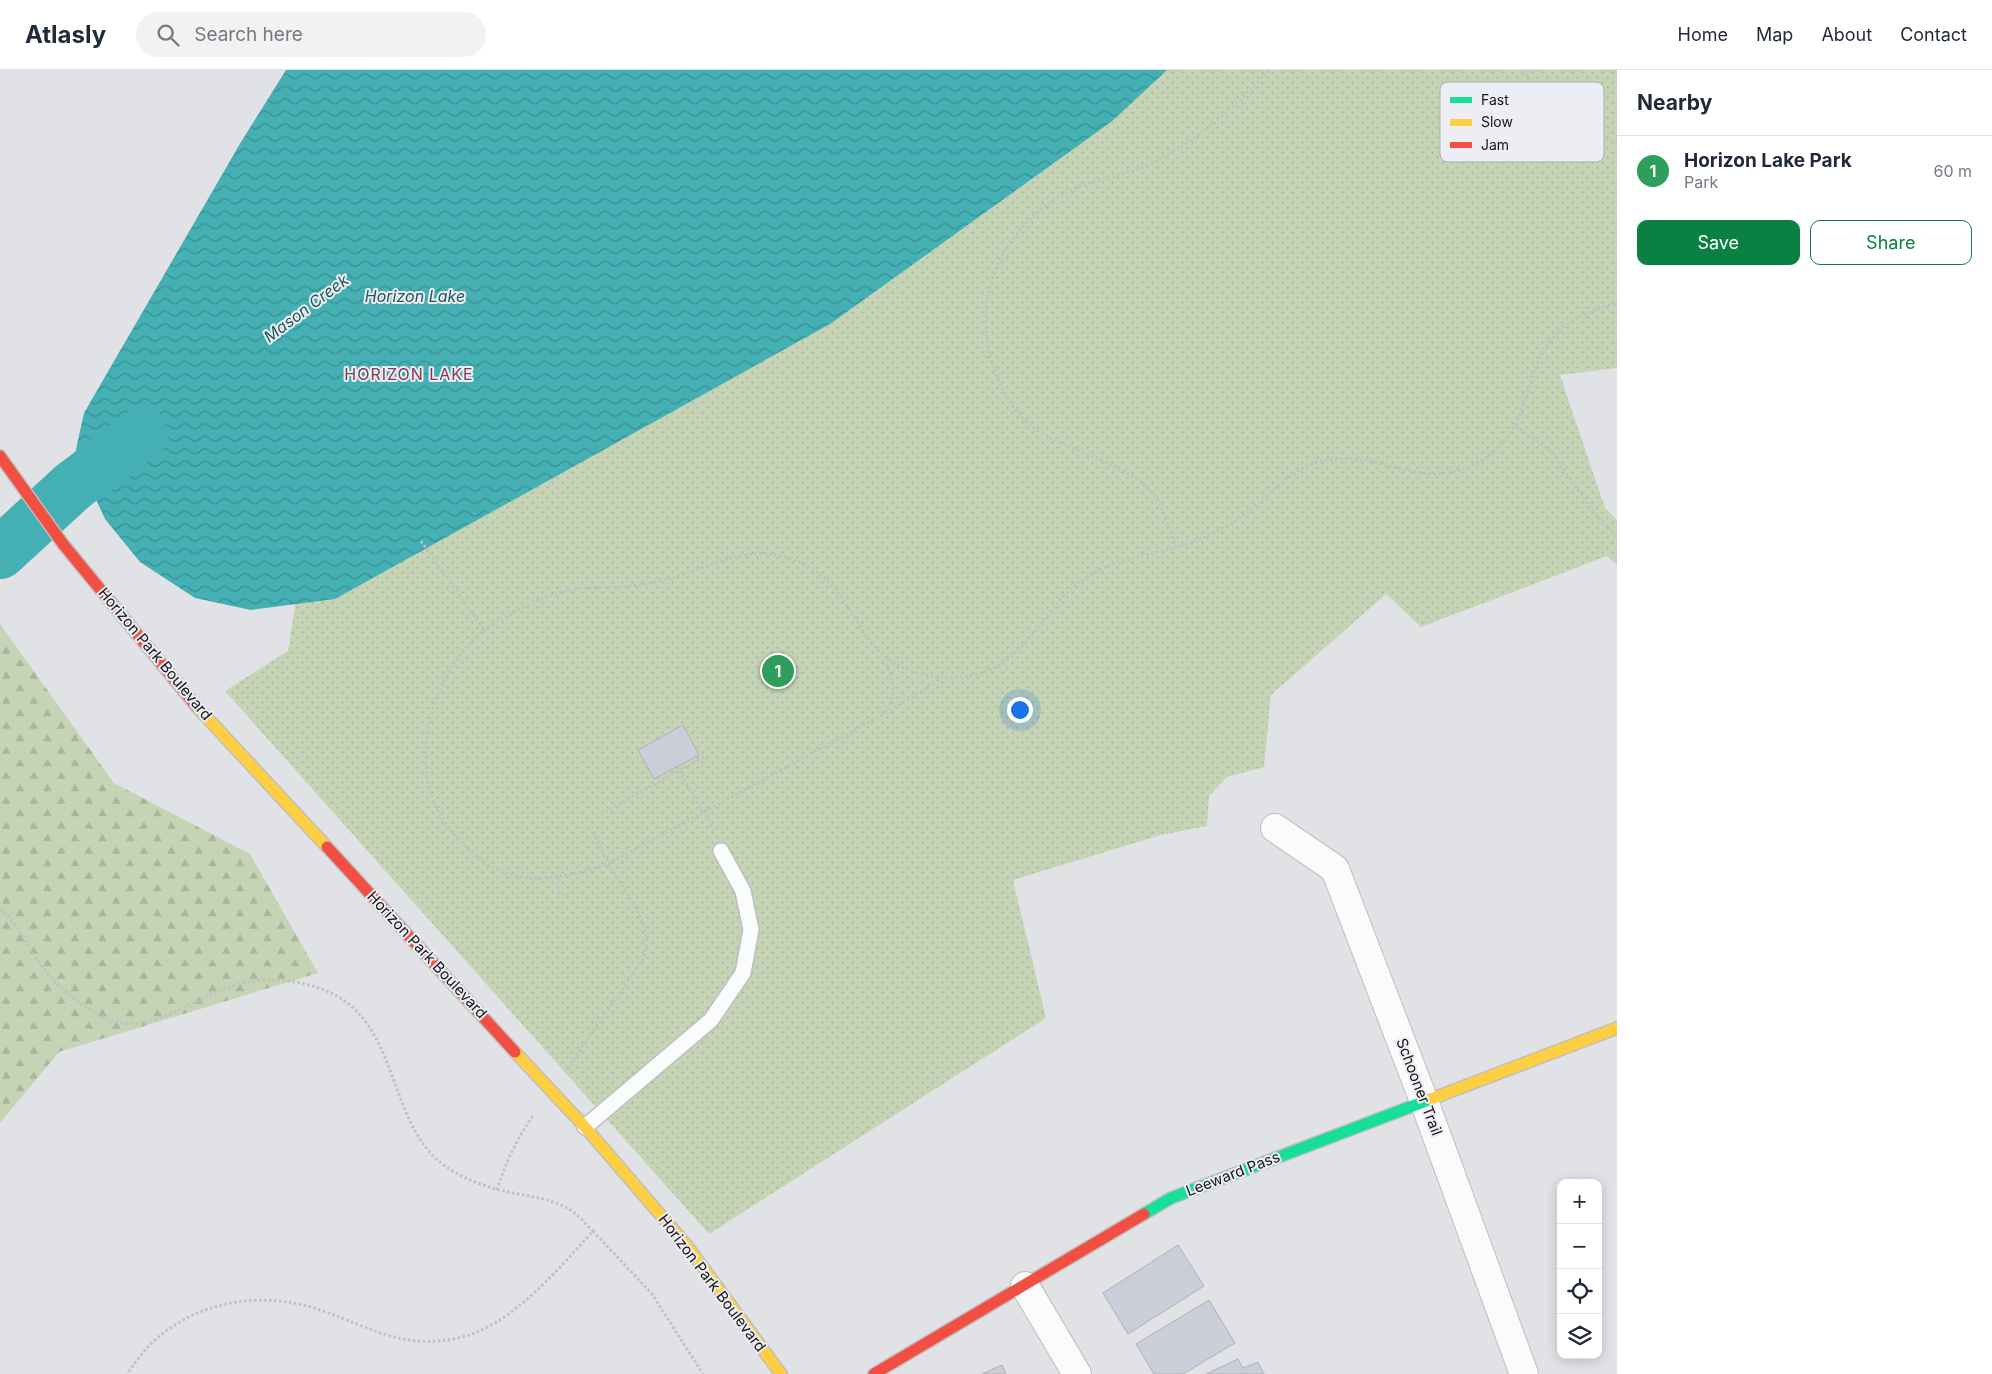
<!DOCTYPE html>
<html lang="en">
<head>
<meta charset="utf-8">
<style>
  :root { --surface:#fff; --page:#f2f2f3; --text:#1f2937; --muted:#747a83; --line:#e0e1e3; --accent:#0b8043 }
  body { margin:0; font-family:Inter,sans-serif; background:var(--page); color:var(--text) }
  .controls { position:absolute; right:15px; bottom:15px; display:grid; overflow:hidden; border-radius:10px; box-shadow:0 2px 12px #0003 }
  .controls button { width:45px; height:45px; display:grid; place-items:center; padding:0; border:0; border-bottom:1px solid var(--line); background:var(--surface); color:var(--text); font:25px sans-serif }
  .you { position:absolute; left:1019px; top:639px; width:18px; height:18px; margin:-12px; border:4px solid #fff; border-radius:50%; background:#1a73e8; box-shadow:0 0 0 8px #1a73e833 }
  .badge { display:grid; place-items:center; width:32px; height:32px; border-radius:50%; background:var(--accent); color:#fff; font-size:16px; font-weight:700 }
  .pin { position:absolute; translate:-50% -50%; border:2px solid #fff; box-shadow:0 1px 5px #0006 }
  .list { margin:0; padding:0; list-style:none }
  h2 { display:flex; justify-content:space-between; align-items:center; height:65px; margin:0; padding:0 20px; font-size:21px }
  h2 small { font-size:16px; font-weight:400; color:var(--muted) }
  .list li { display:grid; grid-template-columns:32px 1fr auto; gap:15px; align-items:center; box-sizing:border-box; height:70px; padding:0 20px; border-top:1px solid var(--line) }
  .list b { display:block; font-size:19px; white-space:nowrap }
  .list p { margin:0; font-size:16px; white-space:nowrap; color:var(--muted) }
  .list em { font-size:16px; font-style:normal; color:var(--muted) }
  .actions { display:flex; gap:10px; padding:15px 20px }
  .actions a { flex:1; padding:11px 0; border:1px solid var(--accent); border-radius:10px; text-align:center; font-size:18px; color:var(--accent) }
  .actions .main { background:var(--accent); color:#fff }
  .icon { flex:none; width:28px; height:28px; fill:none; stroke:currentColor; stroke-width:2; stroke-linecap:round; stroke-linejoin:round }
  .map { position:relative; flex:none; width:1617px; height:1304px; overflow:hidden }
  header { display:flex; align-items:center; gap:30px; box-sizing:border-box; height:70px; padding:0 25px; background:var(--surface); border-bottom:1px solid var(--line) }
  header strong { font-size:24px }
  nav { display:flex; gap:28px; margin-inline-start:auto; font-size:18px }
  .search { width:350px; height:45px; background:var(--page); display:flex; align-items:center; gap:12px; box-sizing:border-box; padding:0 18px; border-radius:28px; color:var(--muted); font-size:19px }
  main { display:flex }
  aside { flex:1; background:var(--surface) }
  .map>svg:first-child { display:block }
  .forest { fill:url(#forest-firs) }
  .park { fill:url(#park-dots) }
  .water { fill:url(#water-waves) }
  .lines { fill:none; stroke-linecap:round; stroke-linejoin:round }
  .river { stroke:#44b0b4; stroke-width:52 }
  .building { fill:#cbced8; stroke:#afb0b2 }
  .lane-casing { stroke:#bdbec0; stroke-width:18 }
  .street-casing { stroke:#bdbec0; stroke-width:30 }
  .fast-casing { stroke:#bdbec0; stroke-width:14 }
  .slow-casing { stroke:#bdbec0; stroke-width:14 }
  .jam-casing { stroke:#bdbec0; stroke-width:14 }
  .path { stroke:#c1c1c2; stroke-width:3; stroke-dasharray:2.5 2.5; stroke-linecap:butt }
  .lane { stroke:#fafbfb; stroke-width:15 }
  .street { stroke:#fafbfb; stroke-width:28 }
  .fast { stroke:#16e098; stroke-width:11 }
  .slow { stroke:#ffcf43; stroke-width:11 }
  .jam { stroke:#f24e42; stroke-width:11 }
  .labels { text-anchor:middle; stroke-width:4; stroke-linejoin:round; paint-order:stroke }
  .street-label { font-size:15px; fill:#141517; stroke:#eceef4 }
  .water-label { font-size:16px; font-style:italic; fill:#225557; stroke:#eceef4 }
  .neighbourhood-label { font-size:16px; letter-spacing:1px; fill:#7e3a56; stroke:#eceef4 }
  .key { fill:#eceef4; stroke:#abadb2; stroke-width:1 }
  .key-label { font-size:14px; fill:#141517 }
</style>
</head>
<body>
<header>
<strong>Atlasly</strong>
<div class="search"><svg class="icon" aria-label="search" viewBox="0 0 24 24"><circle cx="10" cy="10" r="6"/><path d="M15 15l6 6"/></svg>Search here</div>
<nav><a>Home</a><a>Map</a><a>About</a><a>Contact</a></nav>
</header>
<main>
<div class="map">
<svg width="1617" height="1304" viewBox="0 0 1617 1304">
  <defs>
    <pattern id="forest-firs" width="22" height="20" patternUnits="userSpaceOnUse" patternTransform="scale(1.25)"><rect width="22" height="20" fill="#c6d4b6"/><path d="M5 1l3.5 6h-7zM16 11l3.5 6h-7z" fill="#a9b59c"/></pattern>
    <pattern id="park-dots" width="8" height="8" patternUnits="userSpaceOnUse" patternTransform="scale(1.25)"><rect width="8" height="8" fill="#c6d4b6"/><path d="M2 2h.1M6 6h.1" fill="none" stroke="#a9b59c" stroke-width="1.8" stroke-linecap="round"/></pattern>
    <pattern id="water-waves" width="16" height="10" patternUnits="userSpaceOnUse" patternTransform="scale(1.25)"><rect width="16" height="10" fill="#44b0b4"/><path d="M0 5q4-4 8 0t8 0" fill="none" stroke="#388e91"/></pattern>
  </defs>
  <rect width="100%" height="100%" fill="#e1e2e5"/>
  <path class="forest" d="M0 554 114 713 250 784 318 903 59 982 0 1053Z"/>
  <path class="park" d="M987 0H1617V298L1560 305 1605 438 1617 450V495L1607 486 1421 557 1386 524 1271 625 1264 697 1227 707 1209 726 1207 756 1161 765 1013 810 1046 948 709 1164 225 621 288 581 302 493Z"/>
  <path class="water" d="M286 0H1167L1111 52 830 254 335 529 251 540 195 528 140 492 105 449 75 384 84 343 241 72Z"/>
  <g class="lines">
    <path class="river" d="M0 483 73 416 142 364"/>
  </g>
  <path class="building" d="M683 655 699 685 654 709 638 680Z
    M1178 1175 1204 1216 1128 1264 1103 1223Z
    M1209 1230 1235 1273 1183 1304H1154L1136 1274Z
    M1238 1289 1243 1298 1258 1292 1264 1304H1206Z
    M1002 1295 1006 1304H982Z"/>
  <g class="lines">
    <g class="lane-casing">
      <path id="lane" d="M585 1057 711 950 743 903 751 860 743 821 721 781"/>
    </g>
    <g class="street-casing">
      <path id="street" d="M1275 758 1335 799 1424 1031 1524 1304
        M1025 1216 1077 1304"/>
    </g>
    <g class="fast-casing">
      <path id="fast" d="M1144 1144 1171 1128 1431 1029"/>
    </g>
    <g class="slow-casing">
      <path id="slow" d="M197 637 327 777
        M515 982 585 1057 688 1177 781 1304
        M1431 1029 1617 958"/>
    </g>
    <g class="jam-casing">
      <path id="jam" d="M0 386 63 474 197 637
        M327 777 515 982
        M874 1304 1144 1144"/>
    </g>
    <path class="path" d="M1522 0C1549 32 1574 63 1617 73
      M1516 356 1552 382 1594 443 1617 467
      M421 471 485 561
      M1176 478C1168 455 1162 428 1141 412 1111 390 1072 381 1040 362 996 334 978 268 989 221 1000 171 1040 130 1087 114 1108 106 1132 103 1152 93 1200 69 1233 39 1269 0
      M886 643 940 609
      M679 701 702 742
      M704 741 714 761
      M601 744 704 687
      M594 762 608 794 884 644C898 624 893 611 885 590
      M557 807 559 824H568
      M0 839C16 850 24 870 34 885 51 910 72 930 99 945 147 972 187 929 232 916 260 907 292 909 319 918 393 943 386 1027 427 1079 444 1100 471 1112 496 1119 520 1126 545 1126 567 1138 577 1143 585 1154 593 1161 558 1199 511 1257 458 1268 405 1280 371 1258 323 1241 262 1219 191 1230 145 1280 139 1287 133 1296 127 1304
      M568 998 643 889C656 857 624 820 608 794 576 804 538 815 505 803 474 792 438 753 430 721 414 661 444 582 498 551 518 540 539 528 562 522 579 517 597 518 615 517 629 517 644 514 658 511 710 502 746 466 803 494 861 522 851 586 922 604 939 609 956 609 974 605 1030 592 1041 537 1085 508 1122 483 1169 485 1209 465 1225 458 1240 449 1254 437 1271 422 1288 404 1310 395 1377 368 1428 438 1495 380 1541 339 1517 283 1576 249 1589 242 1602 236 1617 234
      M497 1120C506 1091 517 1069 534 1044
      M593 1161 652 1224 703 1304"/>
    <use href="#lane" class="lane"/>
    <use href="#street" class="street"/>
    <use href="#fast" class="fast"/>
    <use href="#slow" class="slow"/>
    <use href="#jam" class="jam"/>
  </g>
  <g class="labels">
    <g class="street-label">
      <text transform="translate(155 584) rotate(50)" y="5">Horizon Park Boulevard</text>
      <text transform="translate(427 885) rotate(47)" y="5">Horizon Park Boulevard</text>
      <text transform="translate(1419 1017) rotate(69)" y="5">Schooner Trail</text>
      <text transform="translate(1233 1104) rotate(-21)" y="5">Leeward Pass</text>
      <text transform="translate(712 1213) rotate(53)" y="5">Horizon Park Boulevard</text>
    </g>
    <g class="water-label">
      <text x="415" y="232">Horizon Lake</text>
      <text transform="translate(306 238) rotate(-37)" y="6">Mason Creek</text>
    </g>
    <g class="neighbourhood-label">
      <text x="409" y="310">HORIZON LAKE</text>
    </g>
  </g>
  <rect x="1440" y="12" width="164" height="80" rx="8" class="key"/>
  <rect x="1450" y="27" width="22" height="6" fill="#16e098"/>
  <rect x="1450" y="49" width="22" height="7" fill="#ffcf43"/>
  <rect x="1450" y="72" width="22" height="6" fill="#f24e42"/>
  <g class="key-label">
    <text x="1481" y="35">Fast</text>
    <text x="1481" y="57">Slow</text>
    <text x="1481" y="80">Jam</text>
  </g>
</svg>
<div class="controls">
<button>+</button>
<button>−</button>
<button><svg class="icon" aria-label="locate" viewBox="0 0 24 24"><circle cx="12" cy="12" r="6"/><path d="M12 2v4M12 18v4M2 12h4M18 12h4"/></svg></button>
<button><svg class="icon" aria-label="layers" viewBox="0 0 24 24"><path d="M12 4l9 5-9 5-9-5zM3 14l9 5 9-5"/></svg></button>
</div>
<div class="you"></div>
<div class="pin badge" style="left:778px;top:601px;background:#2e9e5b">1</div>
</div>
<aside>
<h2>Nearby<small></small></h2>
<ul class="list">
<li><span class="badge" style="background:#2e9e5b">1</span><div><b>Horizon Lake Park</b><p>Park</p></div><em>60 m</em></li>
</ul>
<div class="actions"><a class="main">Save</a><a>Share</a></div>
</aside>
</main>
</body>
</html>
